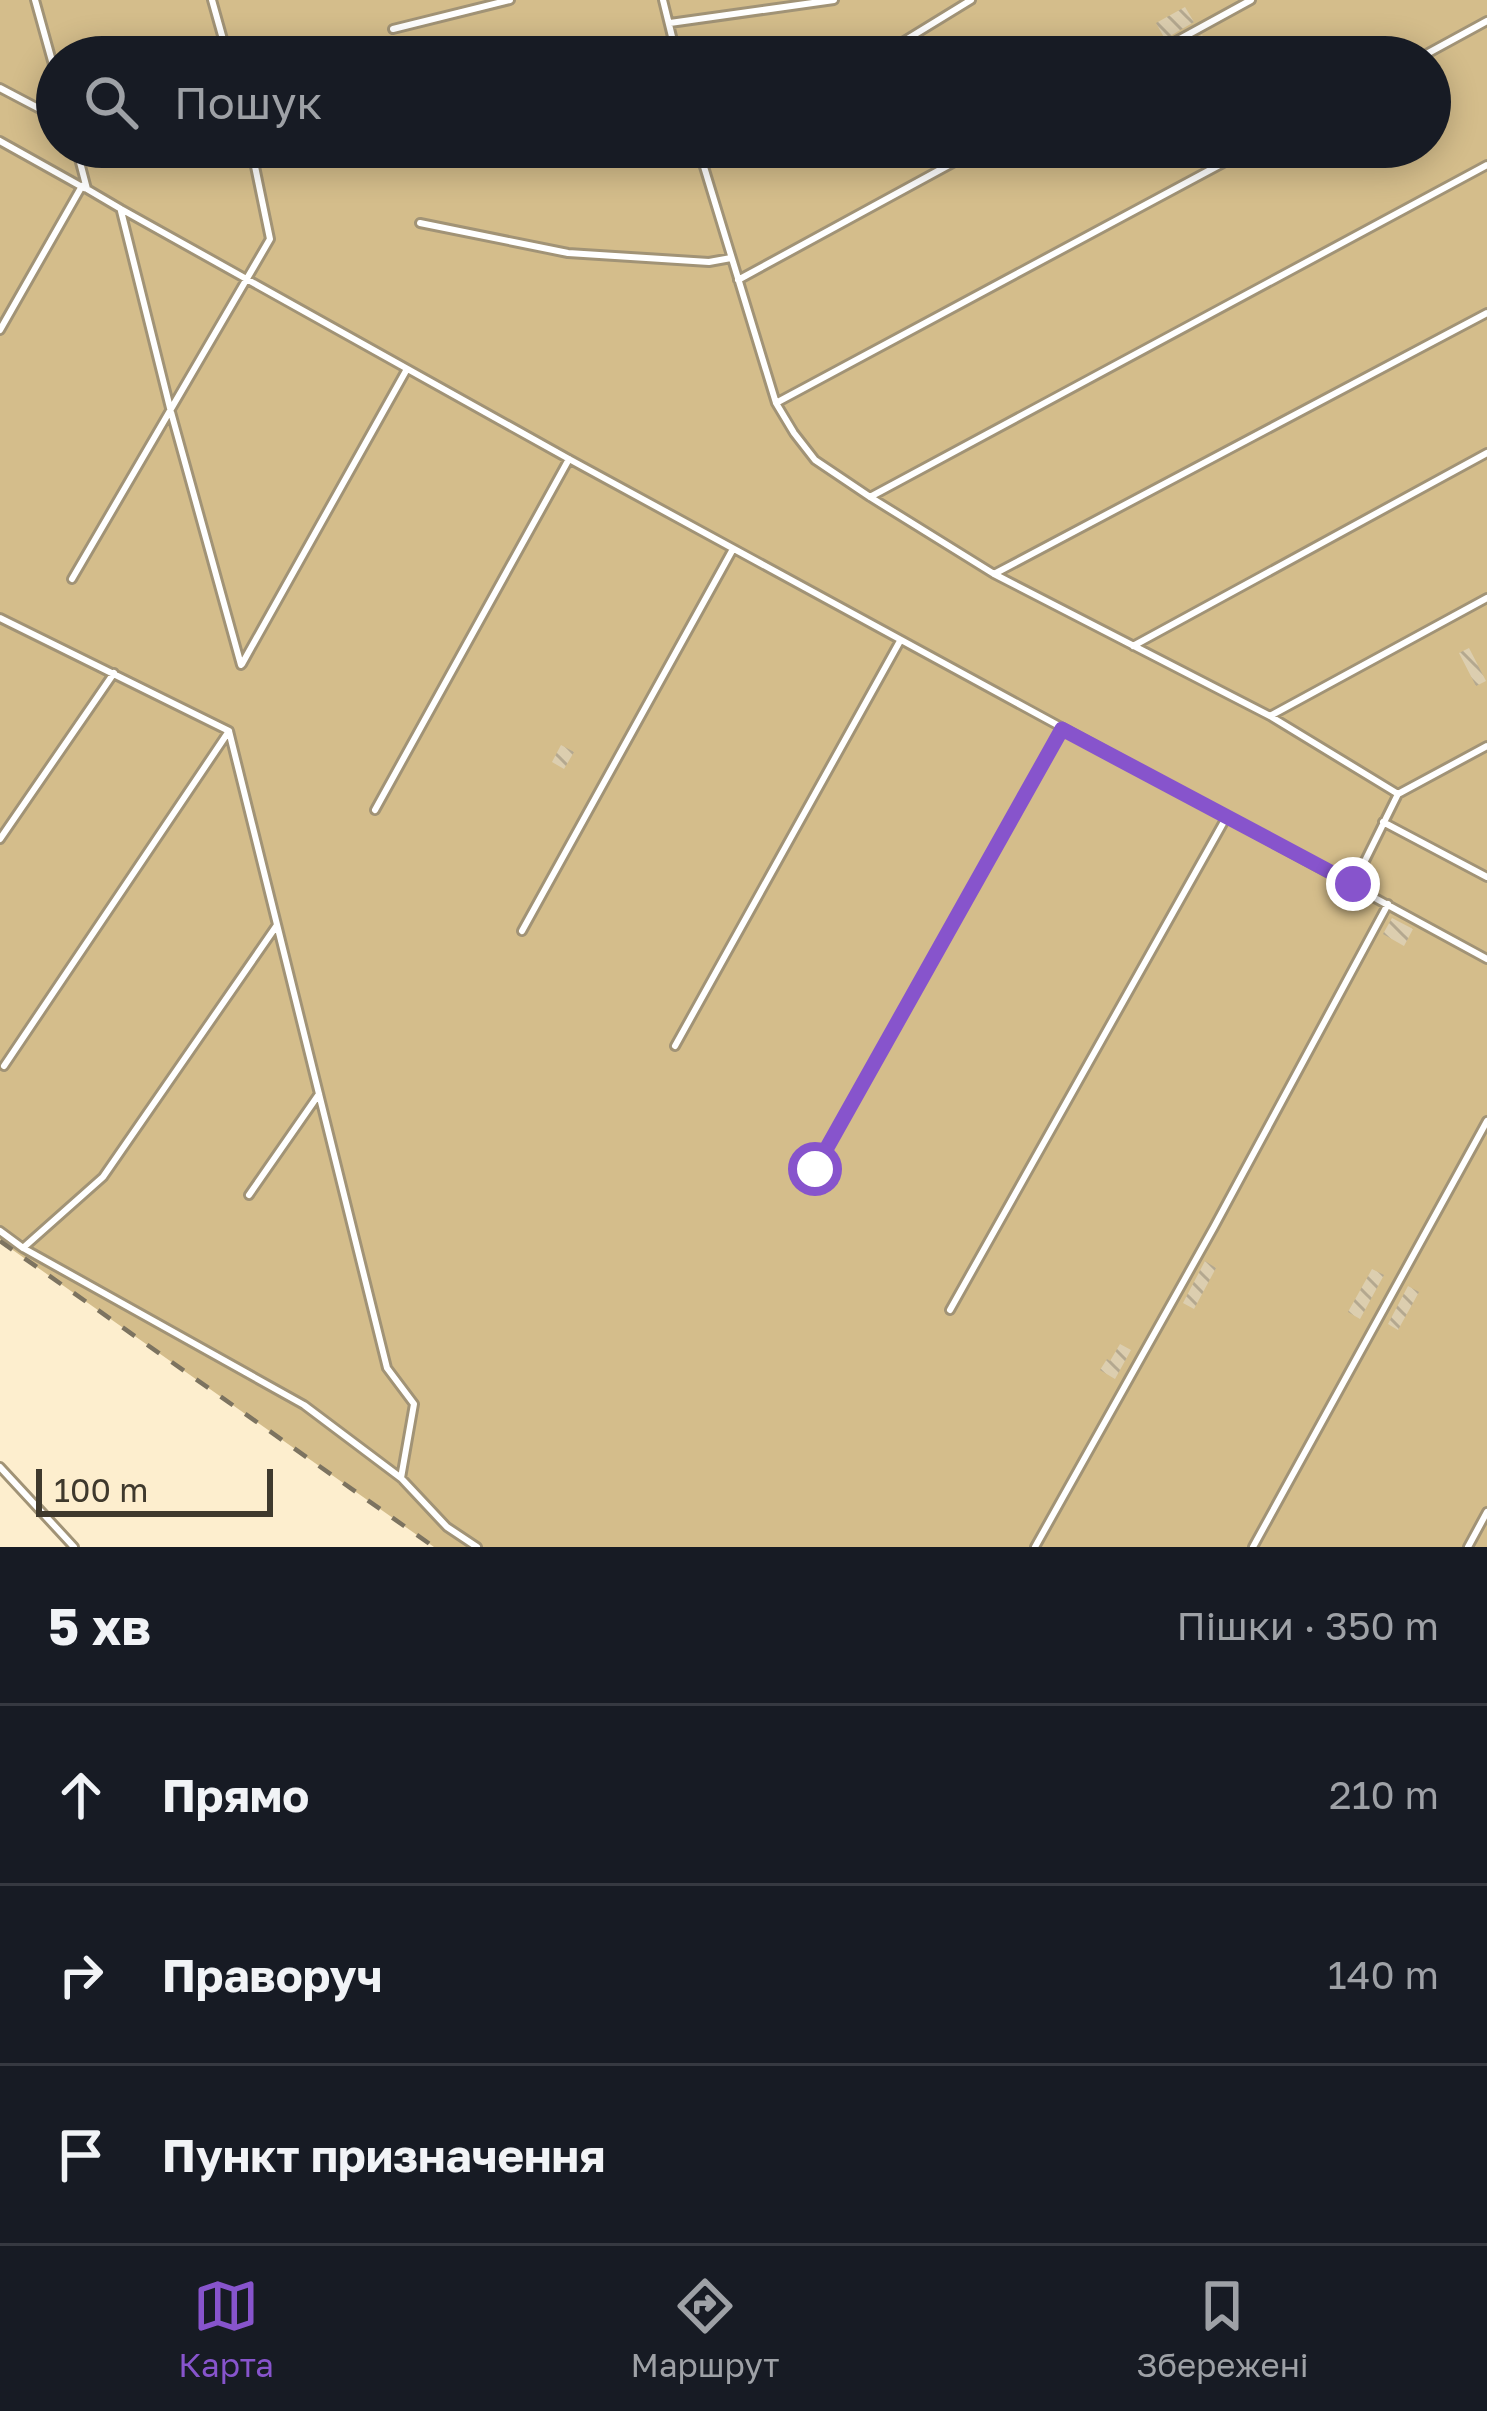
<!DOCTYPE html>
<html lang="uk">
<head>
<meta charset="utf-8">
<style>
  :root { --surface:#171b24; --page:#20242c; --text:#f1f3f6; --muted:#9ea1a6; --line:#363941; --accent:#8754cc }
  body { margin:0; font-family:"Golos Text",sans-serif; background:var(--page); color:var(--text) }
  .scale { position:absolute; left:36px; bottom:30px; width:237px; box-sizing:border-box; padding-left:12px; border:6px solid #3f392d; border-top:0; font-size:33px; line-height:42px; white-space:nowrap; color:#3f392d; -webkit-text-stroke:9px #fdeece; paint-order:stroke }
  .stop { position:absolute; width:36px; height:36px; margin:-27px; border:9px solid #8754cc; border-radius:50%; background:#fff }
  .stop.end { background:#8754cc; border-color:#fff; box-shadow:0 3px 12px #0008 }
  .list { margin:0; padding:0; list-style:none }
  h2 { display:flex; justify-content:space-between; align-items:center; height:156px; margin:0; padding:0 48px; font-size:51px }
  h2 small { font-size:39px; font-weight:400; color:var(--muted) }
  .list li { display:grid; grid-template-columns:78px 1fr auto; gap:36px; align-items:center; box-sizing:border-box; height:180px; padding:0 48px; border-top:3px solid var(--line) }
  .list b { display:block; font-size:45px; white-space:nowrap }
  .list em { font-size:39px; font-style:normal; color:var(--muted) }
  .icon { flex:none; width:66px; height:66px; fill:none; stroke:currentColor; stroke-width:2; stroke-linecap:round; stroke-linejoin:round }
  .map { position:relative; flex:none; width:1487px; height:1547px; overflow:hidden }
  .search { position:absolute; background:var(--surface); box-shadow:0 6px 30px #0003; left:36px; right:36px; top:36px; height:132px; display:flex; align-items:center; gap:30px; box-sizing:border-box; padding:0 42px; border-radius:66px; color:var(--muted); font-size:45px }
  .sheet { height:696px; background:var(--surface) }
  nav { display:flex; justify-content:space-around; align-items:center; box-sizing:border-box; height:168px; border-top:3px solid var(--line); background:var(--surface); font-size:33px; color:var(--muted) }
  nav a { display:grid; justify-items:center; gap:6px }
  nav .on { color:var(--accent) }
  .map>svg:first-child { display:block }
  .garden { fill:#d4bd8b; fill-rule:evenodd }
  .building { fill:url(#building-back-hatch) }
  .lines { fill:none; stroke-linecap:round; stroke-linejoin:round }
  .lane-casing { stroke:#a19376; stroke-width:12 }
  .lane { stroke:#fff; stroke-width:6 }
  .rail { stroke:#7c7360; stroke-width:4.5; stroke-dasharray:15 15; stroke-linecap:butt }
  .route { stroke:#8754cc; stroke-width:15 }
</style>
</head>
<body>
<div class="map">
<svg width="1487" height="1547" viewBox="0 0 1487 1547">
  <defs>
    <pattern id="building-back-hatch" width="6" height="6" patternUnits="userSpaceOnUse" patternTransform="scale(3)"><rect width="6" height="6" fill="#dcceaf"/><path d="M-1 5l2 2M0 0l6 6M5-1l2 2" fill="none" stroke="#b4a88f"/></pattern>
  </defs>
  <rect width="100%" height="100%" fill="#fdeece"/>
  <path class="garden" d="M0 0H1487V1547H434L0 1241ZM57 57H1430V147H57Z"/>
  <path class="building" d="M1185 7 1194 22 1165 39 1156 23Z
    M1202 35 1208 44 1186 57H1176L1173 51Z
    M1469 648 1486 681 1476 686 1459 653Z
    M561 745 574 752 564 769 552 762Z
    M1392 918 1413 929 1404 946 1383 934Z
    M1205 1261 1216 1268 1194 1309 1183 1303Z
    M1372 1269 1384 1275 1360 1319 1348 1312Z
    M1408 1286 1419 1292 1398 1330 1388 1324Z
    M1120 1344 1131 1350 1115 1379 1100 1370 1107 1359 1110 1361Z"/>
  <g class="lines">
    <g class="lane-casing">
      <path id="lane" d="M35 0 57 79
        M212 0 228 57
        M663 0 677 57
        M670 23 834 0
        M393 29 510 0
        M878 57 971 0
        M1147 57 1251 0
        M1421 57 1487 21
        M0 88 57 118
        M0 141 84 188
        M76 147 87 189 121 209 569 459 1487 959
        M698 147 776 403 794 433 815 460 870 497 994 574 1270 716 1398 794
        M699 152 710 147
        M121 211 171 412 241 665
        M420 223 568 253 709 262 731 258
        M738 280 982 147
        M0 330 82 186
        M776 403 1253 147
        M870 497 1487 165
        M994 574 1487 313
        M72 579 270 239 251 147
        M0 618 229 731 387 1368 414 1404 401 1478
        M1133 646 1487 453
        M242 664 407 369
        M1270 716 1487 598
        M375 810 569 459
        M1383 822 1487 877
        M0 839 114 673
        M1353 885 1398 794 1487 746
        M522 931 733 549
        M675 1046 900 641
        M4 1066 229 731
        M815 1169 1062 729
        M249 1195 319 1094
        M0 1231 23 1248 304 1405 401 1478 447 1527 477 1547
        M23 1248 103 1177 277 925
        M950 1310 1226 818
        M0 1467 74 1547
        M1035 1547 1214 1227 1388 904
        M1253 1547 1487 1121
        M1468 1547 1487 1512"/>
    </g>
    <use href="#lane" class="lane"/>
    <path class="rail" d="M0 1241 434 1547"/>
  </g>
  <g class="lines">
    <path class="route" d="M815 1169 1062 729 1353 884"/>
  </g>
</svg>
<div class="scale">100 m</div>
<div class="stop" style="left:815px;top:1169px"></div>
<div class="stop end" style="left:1353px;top:884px"></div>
<div class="search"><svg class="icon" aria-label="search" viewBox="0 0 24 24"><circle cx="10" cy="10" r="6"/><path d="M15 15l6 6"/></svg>Пошук</div>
</div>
<section class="sheet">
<h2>5 хв<small>Пішки · 350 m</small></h2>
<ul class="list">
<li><svg class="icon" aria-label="ahead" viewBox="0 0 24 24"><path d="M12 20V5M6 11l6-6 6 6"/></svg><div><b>Прямо</b></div><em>210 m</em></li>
<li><svg class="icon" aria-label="right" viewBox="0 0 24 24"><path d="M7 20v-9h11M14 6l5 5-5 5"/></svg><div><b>Праворуч</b></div><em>140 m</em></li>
<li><svg class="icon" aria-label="arrive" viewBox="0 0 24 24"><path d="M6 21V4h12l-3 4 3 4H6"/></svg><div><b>Пункт призначення</b></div></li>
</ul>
</section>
<nav>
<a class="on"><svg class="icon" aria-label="map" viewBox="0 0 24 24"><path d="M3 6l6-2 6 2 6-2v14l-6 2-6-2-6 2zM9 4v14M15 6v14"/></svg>Карта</a>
<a><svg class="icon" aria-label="directions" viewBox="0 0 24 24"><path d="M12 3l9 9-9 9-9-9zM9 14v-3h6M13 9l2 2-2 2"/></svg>Маршрут</a>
<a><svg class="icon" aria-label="saved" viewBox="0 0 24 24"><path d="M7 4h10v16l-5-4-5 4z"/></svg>Збережені</a>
</nav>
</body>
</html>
